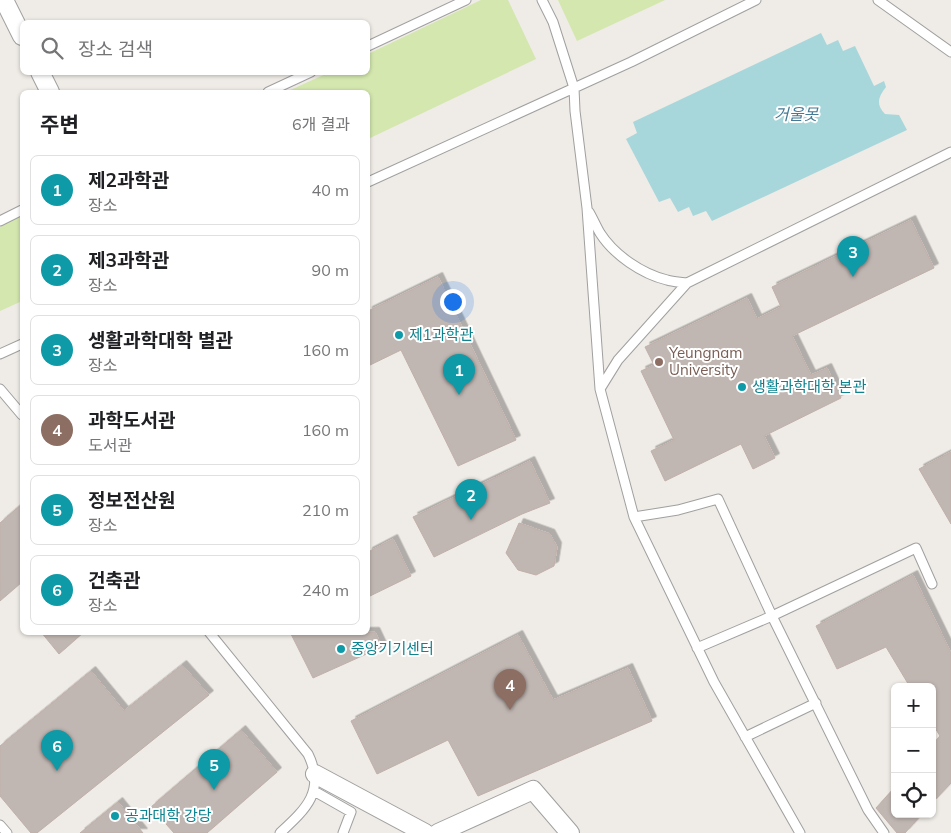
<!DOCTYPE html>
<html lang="ko">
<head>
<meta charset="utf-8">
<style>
  :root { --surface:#fff; --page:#f2f2f2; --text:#202124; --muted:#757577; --line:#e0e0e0; --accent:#ea580c }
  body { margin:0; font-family:Mulish,"Noto Sans KR",sans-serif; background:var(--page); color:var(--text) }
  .controls { position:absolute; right:15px; bottom:15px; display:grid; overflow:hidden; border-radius:8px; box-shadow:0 1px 4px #0004 }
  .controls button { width:45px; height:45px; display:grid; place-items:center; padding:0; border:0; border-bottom:1px solid var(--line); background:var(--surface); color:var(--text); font:25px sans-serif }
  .you { position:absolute; left:452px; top:301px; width:18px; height:18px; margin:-12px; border:4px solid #fff; border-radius:50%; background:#1a73e8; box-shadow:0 0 0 8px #1a73e833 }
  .badge { display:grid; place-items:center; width:32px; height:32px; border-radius:50%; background:var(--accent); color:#fff; font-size:16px; font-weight:700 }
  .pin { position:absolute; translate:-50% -41px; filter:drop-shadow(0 1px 2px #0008) }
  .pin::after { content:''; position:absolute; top:26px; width:18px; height:15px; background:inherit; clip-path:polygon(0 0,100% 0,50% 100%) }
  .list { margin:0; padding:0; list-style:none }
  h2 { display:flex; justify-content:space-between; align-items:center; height:65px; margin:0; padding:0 20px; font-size:21px }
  h2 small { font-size:16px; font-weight:400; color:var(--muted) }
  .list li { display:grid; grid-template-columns:32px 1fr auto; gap:15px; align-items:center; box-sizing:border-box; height:70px; margin:0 10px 10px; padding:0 10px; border:1px solid var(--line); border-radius:8px }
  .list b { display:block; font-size:19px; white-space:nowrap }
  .list p { margin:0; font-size:16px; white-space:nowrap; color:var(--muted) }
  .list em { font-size:16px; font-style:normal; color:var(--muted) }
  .icon { flex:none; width:28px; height:28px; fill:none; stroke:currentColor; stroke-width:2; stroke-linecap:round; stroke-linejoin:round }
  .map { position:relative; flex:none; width:951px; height:833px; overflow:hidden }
  .search { position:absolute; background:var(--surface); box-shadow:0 1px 4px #0004; left:20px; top:20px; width:350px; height:55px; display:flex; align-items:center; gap:12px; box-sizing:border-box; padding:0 18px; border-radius:8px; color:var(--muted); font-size:19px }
  .panel { position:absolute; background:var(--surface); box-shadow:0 1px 4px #0004; left:20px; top:90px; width:350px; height:545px; border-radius:8px }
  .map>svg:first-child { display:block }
  .grass { fill:#d3e7ae }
  .water { fill:#a8d7db }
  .building { fill:#c0b6b2; stroke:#c1b0a9; filter:url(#shadow) }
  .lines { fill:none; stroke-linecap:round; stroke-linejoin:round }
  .lane-casing { stroke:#a0a0a0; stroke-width:11 }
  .street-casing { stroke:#a0a0a0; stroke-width:20 }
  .lane { stroke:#fff; stroke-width:9 }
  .street { stroke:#fff; stroke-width:18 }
  .culture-dot { fill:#0f9aa8; stroke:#fff; stroke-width:2 }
  .education-dot { fill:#8d6e63; stroke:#fff; stroke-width:2 }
  .labels { text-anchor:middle; stroke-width:4; stroke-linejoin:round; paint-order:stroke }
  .culture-label { font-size:15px; fill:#0d838f; stroke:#fff; text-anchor:start }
  .education-label { font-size:15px; fill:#785e54; stroke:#fff; text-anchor:start }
  .water-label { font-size:16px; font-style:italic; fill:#467994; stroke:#fff }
</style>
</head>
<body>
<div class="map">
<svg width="951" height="833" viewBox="0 0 951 833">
  <defs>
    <filter id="shadow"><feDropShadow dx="4.5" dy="-4.5" stdDeviation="0" flood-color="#0004"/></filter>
  </defs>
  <rect width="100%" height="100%" fill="#efebe6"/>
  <path class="grass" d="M481 0H508L536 59 368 139V92H286L328 73 368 72V54Z
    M558 0H665L577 41Z
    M22 216V301L0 311V227Z"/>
  <path class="water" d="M821 33 827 45 838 40 843 51 855 46 874 86 884 81 886 87C879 96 875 104 885 114L899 115 907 130 712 221 706 211 693 216 689 207 678 212 670 198 659 202 626 139 637 133 633 122Z"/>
  <path class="building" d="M911 220 934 268 792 336 811 375 827 368 841 398 764 436 775 458 753 469 741 444 665 481 651 451 674 440 641 371 654 365 645 347 747 298 757 319 781 307 772 287Z
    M438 277 516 440 458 466 401 350 368 366V311Z
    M951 452V524L919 469Z
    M530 461 550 503 522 514 434 557 413 517Z
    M22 504V582L0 601V523Z
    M519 523 550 534 557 547 554 566 536 575 518 570 506 553Z
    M393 539 411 576 368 597V552Z
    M913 575 951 653V783L932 803V745L940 736 932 723V687H910L886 647 837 669 816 626Z
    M41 632H84L59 654Z
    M290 632H375L382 647 313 678Z
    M518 635 553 700 628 668 652 721 478 796 448 740 377 774 351 721Z
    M182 665 209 695 37 833H31L0 796V746L91 671 124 711Z
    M241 730 277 772 207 833H174L151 807Z
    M895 787V814H922L905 833H897L876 808Z
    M118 802 143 833H80Z"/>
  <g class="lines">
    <g class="lane-casing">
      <path id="lane" d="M542 0 553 22 574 88 575 111 587 208 600 389 634 517 714 682 800 833
        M878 0 951 52
        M368 46 466 0
        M268 92 311 72
        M368 182 631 62 756 0
        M589 212C593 219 596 226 600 233 614 255 642 274 667 280 673 282 681 282 687 283L951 152
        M0 221 22 210
        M0 354 22 344
        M0 389 22 415
        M600 389 618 360 687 283
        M634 517 678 510 718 499 772 616 868 810 884 833
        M209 632 308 754C326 791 306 809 280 833
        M697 648 772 616 916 548 932 584
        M745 737 816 703
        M314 791 351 812 343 833
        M0 825 7 833"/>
    </g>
    <g class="street-casing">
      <path id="street" d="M4 0 22 36
        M40 72 50 92
        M315 774 425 833
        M438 833 533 790 570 833"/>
    </g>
    <use href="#lane" class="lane"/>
    <use href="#street" class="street"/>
  </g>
  <g class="culture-dot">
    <circle cx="399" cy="335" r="5"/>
    <circle cx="742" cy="387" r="5"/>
    <circle cx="341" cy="649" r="5"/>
    <circle cx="115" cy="816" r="5"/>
  </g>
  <circle class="education-dot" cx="659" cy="362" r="5"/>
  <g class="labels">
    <g class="culture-label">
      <text x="409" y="340">제1과학관</text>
      <text x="752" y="392">생활과학대학 본관</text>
      <text x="351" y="654">중앙기기센터</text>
      <text x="125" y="821">공과대학 강당</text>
    </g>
    <g class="education-label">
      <text x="669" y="358">Yeungnam<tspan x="669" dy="17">University</tspan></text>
    </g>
    <g class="water-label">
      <text x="796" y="120">거울못</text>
    </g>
  </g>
</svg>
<div class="controls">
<button>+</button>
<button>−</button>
<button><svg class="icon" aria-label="locate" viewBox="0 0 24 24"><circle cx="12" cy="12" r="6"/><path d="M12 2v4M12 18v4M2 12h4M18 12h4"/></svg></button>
</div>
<div class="you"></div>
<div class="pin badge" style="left:459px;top:395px;background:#0f9aa8">1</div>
<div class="pin badge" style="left:471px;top:520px;background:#0f9aa8">2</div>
<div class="pin badge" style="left:853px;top:277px;background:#0f9aa8">3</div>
<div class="pin badge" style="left:510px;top:710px;background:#8d6e63">4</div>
<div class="pin badge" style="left:214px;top:790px;background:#0f9aa8">5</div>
<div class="pin badge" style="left:57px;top:771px;background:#0f9aa8">6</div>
<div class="search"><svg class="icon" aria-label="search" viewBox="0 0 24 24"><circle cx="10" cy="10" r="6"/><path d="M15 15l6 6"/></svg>장소 검색</div>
<section class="panel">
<h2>주변<small>6개 결과</small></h2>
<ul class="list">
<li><span class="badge" style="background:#0f9aa8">1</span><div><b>제2과학관</b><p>장소</p></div><em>40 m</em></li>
<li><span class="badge" style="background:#0f9aa8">2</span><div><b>제3과학관</b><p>장소</p></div><em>90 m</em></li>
<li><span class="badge" style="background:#0f9aa8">3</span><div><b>생활과학대학 별관</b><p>장소</p></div><em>160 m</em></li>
<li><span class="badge" style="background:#8d6e63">4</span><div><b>과학도서관</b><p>도서관</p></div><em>160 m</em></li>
<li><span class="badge" style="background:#0f9aa8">5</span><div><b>정보전산원</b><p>장소</p></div><em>210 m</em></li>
<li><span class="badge" style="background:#0f9aa8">6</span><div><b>건축관</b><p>장소</p></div><em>240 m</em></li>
</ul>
</section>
</div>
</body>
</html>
